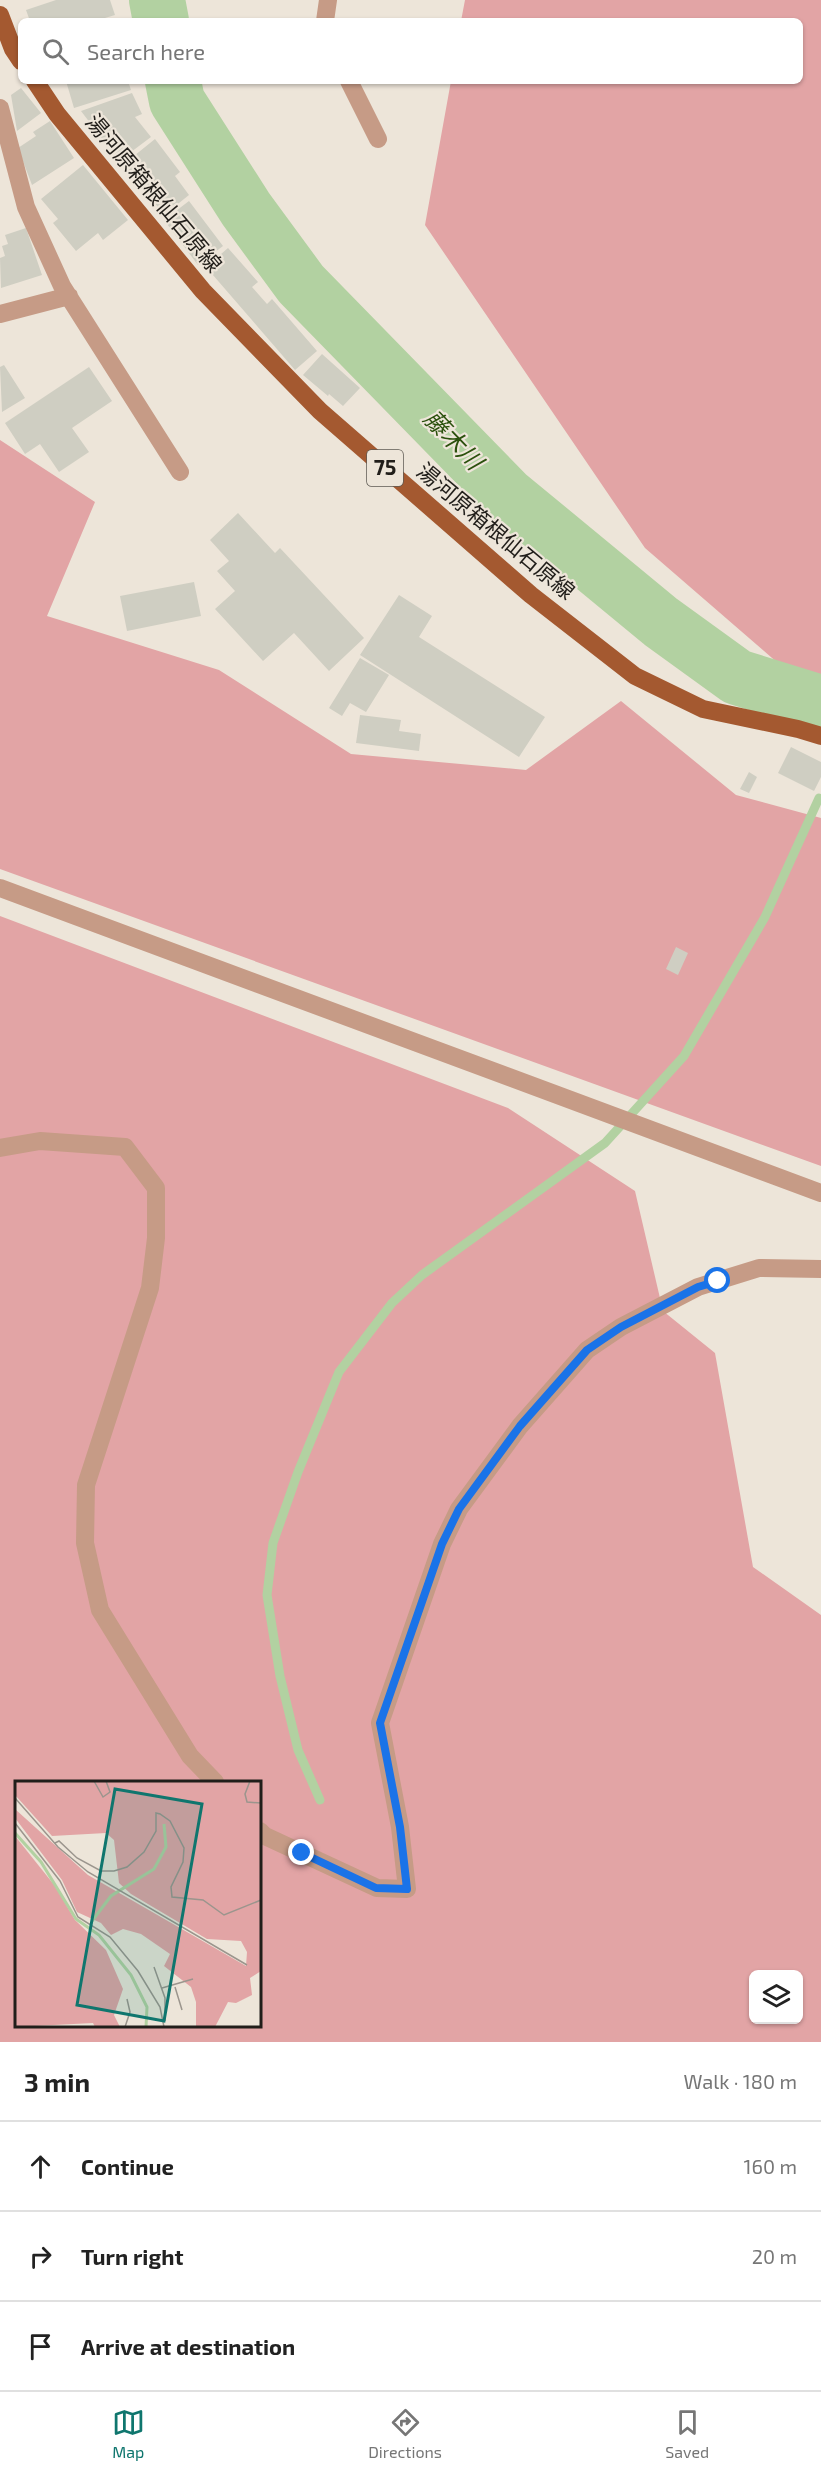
<!DOCTYPE html>
<html lang="en">
<head>
<meta charset="utf-8">
<style>
  :root { --surface:#fff; --page:#f6f6f6; --text:#222; --muted:#767676; --line:#e0e0e0; --accent:#0f766e }
  body { margin:0; font-family:"Exo 2","Noto Sans JP",sans-serif; background:var(--page); color:var(--text) }
  .controls { position:absolute; right:18px; bottom:18px; display:grid; overflow:hidden; border-radius:9px; box-shadow:0 2px 4px #0004 }
  .controls button { width:54px; height:54px; display:grid; place-items:center; padding:0; border:0; border-bottom:2px solid var(--line); background:var(--surface); color:var(--text); font:30px sans-serif }
  .stop { position:absolute; width:18px; height:18px; margin:-14px; border:4px solid #1a73e8; border-radius:50%; background:#fff }
  .stop.end { background:#1a73e8; border-color:#fff; box-shadow:0 2px 6px #0008 }
  .list { margin:0; padding:0; list-style:none }
  h2 { display:flex; justify-content:space-between; align-items:center; height:78px; margin:0; padding:0 24px; font-size:26px }
  h2 small { font-size:20px; font-weight:400; color:var(--muted) }
  .list li { display:grid; grid-template-columns:39px 1fr auto; gap:18px; align-items:center; box-sizing:border-box; height:90px; padding:0 24px; border-top:2px solid var(--line) }
  .list b { display:block; font-size:22px; white-space:nowrap }
  .list em { font-size:20px; font-style:normal; color:var(--muted) }
  .icon { flex:none; width:33px; height:33px; fill:none; stroke:currentColor; stroke-width:2; stroke-linecap:round; stroke-linejoin:round }
  .map { position:relative; flex:none; width:821px; height:2042px; overflow:hidden }
  .search { position:absolute; background:var(--surface); box-shadow:0 2px 4px #0004; left:18px; right:18px; top:18px; height:66px; display:flex; align-items:center; gap:15px; box-sizing:border-box; padding:0 21px; border-radius:9px; color:var(--muted); font-size:22px }
  .sheet { height:348px; background:var(--surface) }
  nav { display:flex; justify-content:space-around; align-items:center; box-sizing:border-box; height:84px; border-top:2px solid var(--line); background:var(--surface); font-size:16px; color:var(--muted) }
  nav a { display:grid; justify-items:center; gap:3px }
  nav .on { color:var(--accent) }
  .map>svg:first-child { display:block }
  .forest { fill:#e2a4a5; fill-rule:evenodd }
  .lines { fill:none; stroke-linecap:round; stroke-linejoin:round }
  .stream { stroke:#b2d1a1; stroke-width:9 }
  .river { stroke:#b2d1a1; stroke-width:56 }
  .building { fill:#cfcec2 }
  .minor { stroke:#c69b86; stroke-width:18 }
  .major { stroke:#a45930; stroke-width:18 }
  .route { stroke:#1a73e8; stroke-width:8 }
  .labels { text-anchor:middle; stroke-width:4.5; stroke-linejoin:round; paint-order:stroke }
  .shield { fill:#ede5d9; stroke:#5e5a53; stroke-width:1.5 }
  .shield-label { font-size:21px; font-weight:bold; fill:#211e1a }
  .street-label { font-size:22px; fill:#211e1a; stroke:#ede5d9 }
  .water-label { font-size:24px; font-style:italic; fill:#2b510d; stroke:#ede5d9 }
  .inset-river { fill:none; stroke:#b2d1a1; stroke-width:3 }
  .inset-road { fill:none; stroke:#9b958d; stroke-width:1.5 }
  .view { fill:#0f766e; fill-opacity:0.15; stroke:#0f766e; stroke-width:3 }
  .inset-edge { fill:none; stroke:#211e1a; stroke-width:3 }
</style>
</head>
<body>
<div class="map">
<svg width="821" height="2042" viewBox="0 0 821 2042">
  <rect width="100%" height="100%" fill="#ede5d9"/>
  <path class="forest" d="M465 0H821V686L787 671 645 548 425 225 451 81H800V21H461Z
    M0 440 95 502 47 616 219 670 351 754 526 770 621 701 736 795 821 818V1166L0 869Z
    M0 916 508 1108 635 1191 663 1311 715 1353 753 1567 821 1615V2042H0ZM16 1782H260V2026H16ZM754 1974H798V2020H754Z"/>
  <g class="lines">
    <path class="stream" d="M320 1800 298 1750 280 1676 267 1595 273 1543 298 1472 339 1372 392 1303 422 1275 605 1143 684 1056 765 917 819 798"/>
    <path class="river" d="M157 0 161 21
      M173 81 177 101 246 209 301 284 507 495 661 622 737 677 821 703"/>
  </g>
  <path class="building" d="M56 0H110L115 15 95 21H30L26 10Z
    M66 81H128L131 90 74 108Z
    M21 88 41 113 17 131 11 95Z
    M132 93 142 114 135 117 151 137 119 161 81 111Z
    M50 121 74 158 32 185 18 148 36 136 33 132Z
    M155 139 180 172 175 176 189 195 164 215 124 164Z
    M83 165 128 220 103 240 98 233 76 251 53 223 58 219 41 199Z
    M189 201 223 246 198 265 164 220Z
    M26 228 42 275 1 288 0 258 5 256 2 246 8 244 5 235Z
    M228 248 258 282 252 287 267 304 272 299 317 351 295 370 206 267Z
    M322 354 360 388 343 406 329 394 328 396 303 375Z
    M4 365 25 398 2 412 0 367Z
    M89 367 112 401 72 428 89 452 59 472 40 444 25 454 5 423Z
    M238 513 275 553 280 548 364 638 329 671 294 633 263 661 215 609 235 591 217 571 229 561 210 540Z
    M194 582 201 616 127 631 120 596Z
    M399 595 432 616 419 637 545 717 519 757 360 655Z
    M360 658 389 675 366 712 350 703 342 716 329 708Z
    M360 715 401 720 399 731 421 734 419 751 356 743Z
    M791 747 821 762V777L814 791 778 773Z
    M749 772 757 777 749 793 740 789Z
    M676 947 688 953 678 975 666 969Z"/>
  <g class="lines">
    <path class="minor" d="M325 21 328 0
      M349 81 378 139
      M0 108 26 207 62 286 180 472
      M0 314 69 296
      M0 888 821 1193
      M0 1148 40 1141 125 1147 156 1188V1238L150 1288 86 1485 85 1543 100 1610 190 1756 215 1782
      M260 1831 265 1836 377 1888 407 1889 400 1827 380 1723 442 1544 459 1509 520 1426 587 1350 621 1327 698 1287 759 1268 821 1269"/>
    <path class="major" d="M0 15 13 49 21 61
      M35 81 57 114 203 291 320 411 531 595 635 676 703 709 798 729 821 736"/>
  </g>
  <g class="lines">
    <path class="route" d="M302 1853 376 1888 407 1889 400 1827 380 1723 442 1544 459 1509 520 1426 587 1350 621 1327 698 1287 718 1281"/>
  </g>
  <g class="labels">
    <rect class="shield" x="367" y="450" width="36" height="36" rx="4.5"/>
    <g class="shield-label">
      <text x="385" y="475">75</text>
    </g>
    <g class="street-label">
      <text transform="translate(154 193) rotate(50)" y="8">湯河原箱根仙石原線</text>
      <text transform="translate(496 531) rotate(40)" y="8">湯河原箱根仙石原線</text>
    </g>
    <g class="water-label">
      <text transform="translate(453 440) rotate(46)" y="8">藤木川</text>
    </g>
  </g>
  <g transform="translate(15 1781)">
    <rect width="246" height="246" fill="#ede5d9"/>
    <path d="M0 0H246V190L235 197 237 214 221 222 213 221 200 246H181V221L176 206 149 185 155 173 126 153 108 148 96 154 86 142 62 131 47 99 0 37V28L73 94 231 185 232 171 226 160 192 158 116 113 104 102 99 59 91 52 37 55 0 14ZM0 55 40 105 60 139 91 169 108 208 99 234 105 246H80L78 242 0 246Z" fill="#e2a4a5"/>
    <path class="inset-river" d="M0 52 26 81 61 138 84 154 116 194 132 226 131 246M77 140 96 115 139 88 151 66 149 43"/>
    <path class="inset-road" d="M79 0 88 16 95 11 91 0M235 0 230 13 232 21 246 22M0 17 43 66 73 91 232 184M0 42 45 100 63 136 95 156 123 190 145 226 149 246M40 62 44 60 62 77 86 90H99L112 86 129 71 141 50V32L145 33 155 40 169 67 168 81 156 106 157 116 188 119 209 134 246 119M139 186 150 217V240M160 206 167 229M147 207 178 198M110 246 115 231 112 218"/>
    <path class="view" d="M100 8 187 23 149 240 62 224Z"/>
    <rect width="246" height="246" class="inset-edge"/>
  </g>
</svg>
<div class="controls">
<button><svg class="icon" aria-label="layers" viewBox="0 0 24 24"><path d="M12 4l9 5-9 5-9-5zM3 14l9 5 9-5"/></svg></button>
</div>
<div class="stop" style="left:718px;top:1281px"></div>
<div class="stop end" style="left:302px;top:1853px"></div>
<div class="search"><svg class="icon" aria-label="search" viewBox="0 0 24 24"><circle cx="10" cy="10" r="6"/><path d="M15 15l6 6"/></svg>Search here</div>
</div>
<section class="sheet">
<h2>3 min<small>Walk · 180 m</small></h2>
<ul class="list">
<li><svg class="icon" aria-label="ahead" viewBox="0 0 24 24"><path d="M12 20V5M6 11l6-6 6 6"/></svg><div><b>Continue</b></div><em>160 m</em></li>
<li><svg class="icon" aria-label="right" viewBox="0 0 24 24"><path d="M7 20v-9h11M14 6l5 5-5 5"/></svg><div><b>Turn right</b></div><em>20 m</em></li>
<li><svg class="icon" aria-label="arrive" viewBox="0 0 24 24"><path d="M6 21V4h12l-3 4 3 4H6"/></svg><div><b>Arrive at destination</b></div></li>
</ul>
</section>
<nav>
<a class="on"><svg class="icon" aria-label="map" viewBox="0 0 24 24"><path d="M3 6l6-2 6 2 6-2v14l-6 2-6-2-6 2zM9 4v14M15 6v14"/></svg>Map</a>
<a><svg class="icon" aria-label="directions" viewBox="0 0 24 24"><path d="M12 3l9 9-9 9-9-9zM9 14v-3h6M13 9l2 2-2 2"/></svg>Directions</a>
<a><svg class="icon" aria-label="saved" viewBox="0 0 24 24"><path d="M7 4h10v16l-5-4-5 4z"/></svg>Saved</a>
</nav>
</body>
</html>
